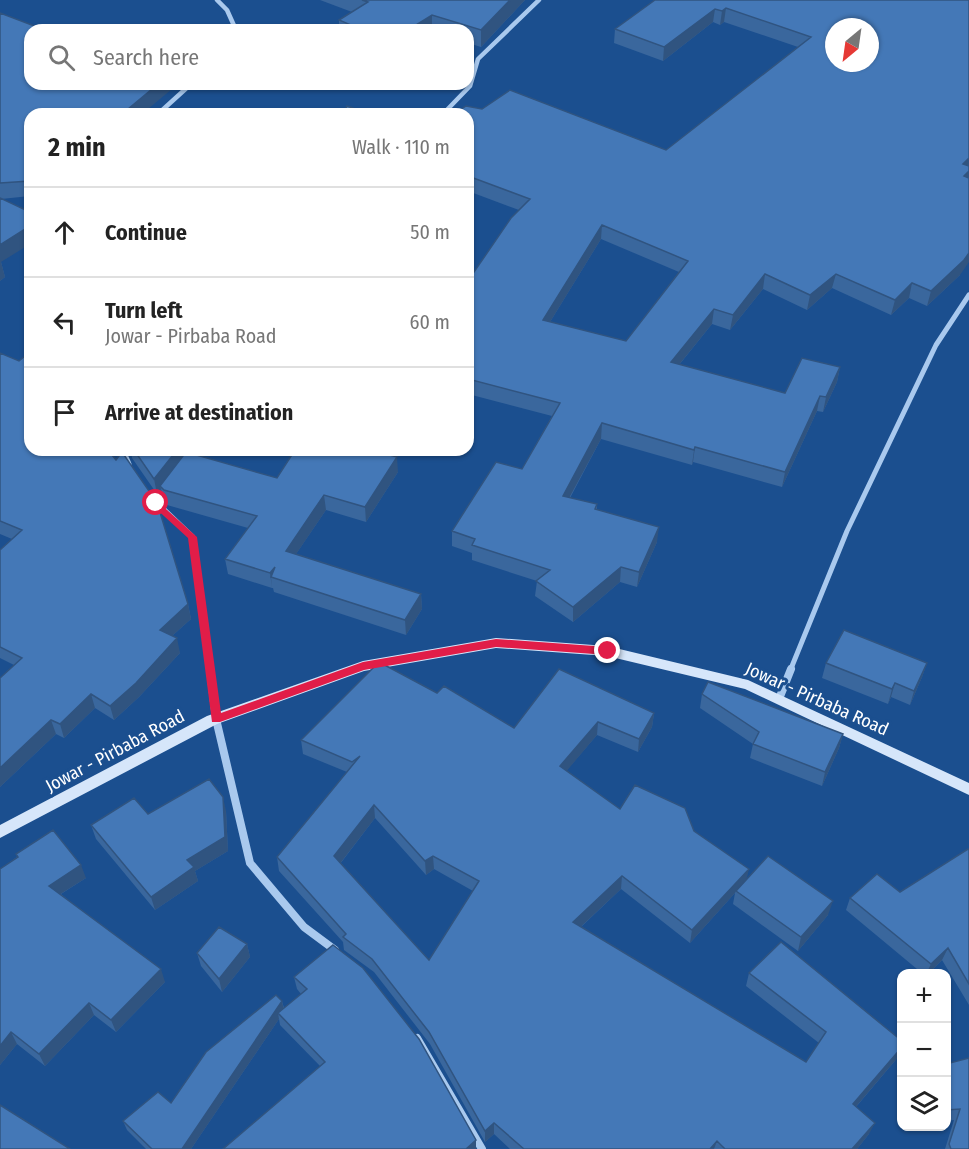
<!DOCTYPE html>
<html lang="en">
<head>
<meta charset="utf-8">
<style>
  :root { --surface:#fff; --page:#f2f2f2; --text:#222; --muted:#767676; --line:#e0e0e0 }
  body { margin:0; font-family:"Fira Sans Condensed",sans-serif; background:var(--page); color:var(--text) }
  .controls { position:absolute; right:18px; bottom:18px; display:grid; overflow:hidden; border-radius:12px; box-shadow:0 2px 4px #0004 }
  .controls button { width:54px; height:54px; display:grid; place-items:center; padding:0; border:0; border-bottom:2px solid var(--line); background:var(--surface); color:var(--text); font:30px sans-serif }
  .compass { position:absolute; left:825px; top:18px; width:54px; height:54px; border-radius:50%; background:var(--surface); box-shadow:0 2px 4px #0004; rotate:209deg }
  .stop { position:absolute; width:18px; height:18px; margin:-14px; border:4px solid #e11d48; border-radius:50%; background:#fff }
  .stop.end { background:#e11d48; border-color:#fff; box-shadow:0 2px 6px #0008 }
  .list { margin:0; padding:0; list-style:none }
  h2 { display:flex; justify-content:space-between; align-items:center; height:78px; margin:0; padding:0 24px; font-size:26px }
  h2 small { font-size:20px; font-weight:400; color:var(--muted) }
  .list li { display:grid; grid-template-columns:39px 1fr auto; gap:18px; align-items:center; box-sizing:border-box; height:90px; padding:0 24px; border-top:2px solid var(--line) }
  .list b { display:block; font-size:22px; white-space:nowrap }
  .list p { margin:0; font-size:20px; white-space:nowrap; color:var(--muted) }
  .list em { font-size:20px; font-style:normal; color:var(--muted) }
  .icon { flex:none; width:33px; height:33px; fill:none; stroke:currentColor; stroke-width:2; stroke-linecap:round; stroke-linejoin:round }
  .map { position:relative; flex:none; width:969px; height:1149px; overflow:hidden }
  .search { position:absolute; background:var(--surface); box-shadow:0 2px 4px #0004; left:24px; top:24px; width:450px; height:66px; display:flex; align-items:center; gap:15px; box-sizing:border-box; padding:0 21px; border-radius:18px; color:var(--muted); font-size:22px }
  .panel { position:absolute; background:var(--surface); box-shadow:0 2px 4px #0004; left:24px; top:108px; width:450px; height:348px; border-radius:18px }
  .map>svg:first-child { display:block }
  .lines { fill:none; stroke-linecap:round; stroke-linejoin:round }
  .street-far2 { stroke:#a9c9ee; stroke-width:4.5 }
  .street-far1 { stroke:#a9c9ee; stroke-width:5 }
  .street { stroke:#a9c9ee; stroke-width:8 }
  .secondary { fill:#d6e6fa; fill-rule:evenodd }
  .wall { fill:#3a679d; fill-rule:evenodd }
  .shaded-wall { fill:#305480 }
  .building { fill:#4478b7; stroke:#305480; stroke-width:1.5; fill-rule:evenodd }
  .route { fill:#e11d48 }
  .labels { text-anchor:middle; stroke-width:6; stroke-linejoin:round; paint-order:stroke }
  .street-label { font-size:18px; fill:#fff; stroke:#1b4f8f }
</style>
</head>
<body>
<div class="map">
<svg width="969" height="1149" viewBox="0 0 969 1149">
  <rect width="100%" height="100%" fill="#1b4f8f"/>
  <g class="lines">
    <path class="street-far2" d="M217 0 227 10 236 30
      M158 114 191 84
      M443 114 470 86 478 59 539 0"/>
    <path class="street-far1" d="M123 450 129 464
      M189 460 196 450
      M153 499 193 537 210 671
      M790 671 847 531 936 345 969 295"/>
    <path class="street" d="M210 669 216 719 250 863 304 927 335 950
      M779 699 791 669
      M417 1038 482 1149"/>
    <path class="secondary" d="M496 638 607 646 748 680 969 783V795L745 689 607 656 496 648 364 671 217 724 0 838V825L207 716 363 661Z"/>
  </g>
  <path class="wall" d="M320 0H525L481 47 468 43V30H339V20L352 12Z
    M655 0H969L960 275 927 306 909 298 891 315 832 288 807 310 763 289 730 330 712 324 679 365 785 393 840 367 837 382 823 412 817 411 782 487 693 462 692 465 601 439 570 498 597 504V510L657 542 637 587 620 582 573 622 535 596 537 581 472 560V553L452 546V531L522 469 552 416 468 394V274L472 275 519 210 468 191V114L666 150 798 47 724 22 720 25 713 22 663 61 614 43 615 29ZM601 239 679 272 626 341 550 322Z
    M0 13 30 114V196L1 199V262L5 277 0 281Z
    M0 353 188 604 191 619 172 636 180 653 139 697 114 720 95 708 64 738 56 734 0 787V678L14 665 0 658V550L12 539 0 534Z
    M131 450H191L189 453 277 478 398 472 366 522 326 510 296 554 421 594 422 609 406 635 274 592 273 588H272L228 574 225 559 248 528 167 505 164 501 161 489 157 494 132 458Z
    M826 663H927L922 677 910 705 891 697 888 704 822 678Z
    M437 693 514 728 654 713 652 727 638 752 597 735 566 771 620 809 694 831 746 880 828 915 798 951 733 904 735 893 690 943 621 889 581 927 806 1062 819 1043 746 986 749 973 902 1041V1050L899 1056 856 1107 869 1134 857 1149H510L494 1134 485 1142 430 1044 374 972 344 950 343 942 279 871 277 857 347 772 303 754 301 740ZM375 818 426 875 434 869 473 891 429 960 340 864Z
    M702 694 843 734 839 748 822 786 750 758 753 744 700 708Z
    M226 811 228 851 195 871 198 881 155 910 96 839 91 825 148 814Z
    M969 850V1005L942 960 928 974H923L846 910 850 898 900 892Z
    M16 854 86 878 61 894 165 982 116 1032 94 1015 45 1066 17 1044 0 1065V869L17 857Z
    M247 944 250 957 222 992 201 966 197 953Z
    M294 977 476 1140V1149H223L320 1066 280 1025 279 1019 191 1149H146L127 1130 123 1121 171 1103 282 1001 284 1008 301 994 297 989Z
    M969 1058V1149H945L954 1120 946 1121V1064Z"/>
  <path class="shaded-wall" d="M510 0H525L481 47V30Z
    M726 8 724 22 720 25 722 11Z
    M715 9 713 22 663 61 664 47Z
    M432 15V30H408Z
    M158 84H178L142 114H122Z
    M969 158V168L963 164Z
    M969 171V180L964 176Z
    M602 225 601 239 542 335 543 320Z
    M30 226V244L1 262 5 277 0 281V245Z
    M969 253V262L960 275 927 306 931 291Z
    M765 274 763 289 730 330 733 315Z
    M836 274 832 288 807 310 810 295Z
    M912 283 909 298 891 315 895 300Z
    M714 309 712 324 669 377 671 362Z
    M840 367 837 382 823 412 826 397Z
    M820 396 817 411 782 487 785 472Z
    M602 423 601 439 562 511 563 496Z
    M695 447 693 462 692 465 694 450Z
    M177 450H191L162 488 160 486 161 489 157 494 154 479Z
    M397 457 398 472 366 522 365 507Z
    M324 495 326 510 288 566 286 551Z
    M659 527 657 542 637 587 639 572Z
    M275 567 271 577 272 588 270 573Z
    M621 567 620 582 573 622V607Z
    M421 594 422 609 406 635 405 620Z
    M188 604 191 619 163 644 160 630Z
    M177 638 180 653 139 697 114 720 110 706Z
    M927 663 922 677 910 705 914 691Z
    M895 683 891 697 888 704 892 689Z
    M91 694 95 708 64 738 60 724Z
    M654 713 652 727 638 752 639 739Z
    M51 720 56 734 0 787V768Z
    M598 722 597 735 559 780 560 766Z
    M843 734 839 748 822 786 825 772Z
    M223 797 226 811 228 851 195 871 198 881 155 910 151 897 187 860Z
    M374 805 375 818 335 870 334 856Z
    M433 856 434 869 426 875 425 861Z
    M81 865 86 878 54 898 49 886Z
    M749 869 746 882 736 891 735 893 690 943 692 930Z
    M622 876 621 889 572 935 573 922Z
    M833 901 828 915 798 951 801 937Z
    M247 944 250 957 222 992 219 979Z
    M948 948 942 960 928 974H926L931 964Z
    M161 969 165 982 116 1032 111 1020Z
    M282 1001 284 1011 278 1013 279 1019 191 1149H182Z
    M89 1003 94 1015 45 1066 39 1054Z
    M11 1032 17 1044 0 1065V1046Z
    M902 1047V1050L899 1056 848 1116 853 1104Z
    M494 1123V1134L485 1142V1131Z
    M875 1123 869 1134 857 1149H852Z
    M476 1140V1149H466Z
    M717 1141 714 1149H710Z"/>
  <path class="building" d="M362 0H510L481 30 432 15 408 30H362L339 20 368 2Z
    M655 0H969V158L963 164 969 166V171L964 176 969 178V253L964 260 931 291 912 283 895 300 836 274 810 295 765 274 733 315 714 309 671 362 785 393 802 358 840 367 826 397 820 396 785 472 695 447 694 450 602 423 563 496 597 504 595 509 659 527 639 572 621 567 573 607 536 581 550 570 472 545 475 539 452 531 496 462 522 469 560 403 468 379V274L472 275 511 218 530 199 468 176V114H454L466 106 482 109 510 90 666 150 811 37 726 8 722 11 715 9 664 47 615 29ZM834 27H870V63H834ZM602 225 688 261 626 341 543 320Z
    M0 13 45 30H30V84H158L122 114H30V181L0 183Z
    M66 27 79 30H62Z
    M347 106 369 114H343Z
    M271 110 296 114H268Z
    M0 198 30 212V226L0 245Z
    M30 352V450H108L116 460 122 452 149 491 155 496 188 604 160 630 177 638 136 683 110 706 91 694 60 724 51 720 0 768V678L22 658 0 647V550L22 530 0 521V353L19 361Z
    M134 450H177L154 479Z
    M295 450H372L397 457 365 507 324 495 286 551 421 594 405 620 271 577 275 567 270 573 225 559 257 516 164 490 160 486 186 452 277 478Z
    M844 630 927 663 914 691 895 683 892 689 826 663Z
    M379 662 437 693 444 686 514 728 559 669 654 713 639 739 598 722 560 766 620 809 635 785 685 808 694 831 749 869 692 930 622 876 573 922 806 1062 826 1032 749 973 781 942 902 1041V1047L853 1104 875 1123 852 1149H725L717 1141 710 1149H524L494 1123 485 1131 429 1032 372 959 343 937 346 934 277 857 360 756 352 762 301 740ZM374 805 425 861 433 856 479 881 429 960 334 856Z
    M708 682 843 734 825 772 753 744 759 732 702 694Z
    M209 779 223 797 225 837 187 860 194 867 151 897 91 825 134 798 148 814Z
    M53 830 81 865 49 886 161 969 111 1020 89 1003 39 1054 11 1032 0 1046V869L18 857 16 854Z
    M968 849 969 850V984L948 948 931 964 850 898 877 874 900 892Z
    M768 856 833 901 801 937 736 891Z
    M219 927 247 944 219 979 197 953Z
    M333 945 363 968 419 1039 476 1140 466 1149H223L325 1062 278 1013 307 989 294 977Z
    M276 995 282 1001 182 1149H152L123 1121 158 1092 171 1103 206 1052Z
    M969 1058V1149H951L949 1144 960 1109 946 1110V1064Z
    M0 1105 70 1149H0Z"/>
  <path class="route" d="M156 500 197 537 221 713 363 662 496 639 608 647 613 651 608 655 496 647 364 670 220 722H212L188 538 153 506V501Z"/>
  <g class="labels">
    <g class="street-label">
      <text transform="translate(817 699) rotate(24)" y="6">Jowar - Pirbaba Road</text>
      <text transform="translate(115 751) rotate(-28)" y="6">Jowar - Pirbaba Road</text>
    </g>
  </g>
</svg>
<div class="controls">
<button>+</button>
<button>−</button>
<button><svg class="icon" aria-label="layers" viewBox="0 0 24 24"><path d="M12 4l9 5-9 5-9-5zM3 14l9 5 9-5"/></svg></button>
</div>
<svg class="compass" viewBox="-18 -18 36 36"><path d="M0-13l5 13h-10z" fill="#e53935"/><path d="M0 13l5-13h-10z" fill="#767676"/></svg>
<div class="stop" style="left:156px;top:503px"></div>
<div class="stop end" style="left:608px;top:651px"></div>
<div class="search"><svg class="icon" aria-label="search" viewBox="0 0 24 24"><circle cx="10" cy="10" r="6"/><path d="M15 15l6 6"/></svg>Search here</div>
<section class="panel">
<h2>2 min<small>Walk · 110 m</small></h2>
<ul class="list">
<li><svg class="icon" aria-label="ahead" viewBox="0 0 24 24"><path d="M12 20V5M6 11l6-6 6 6"/></svg><div><b>Continue</b></div><em>50 m</em></li>
<li><svg class="icon" aria-label="left" viewBox="0 0 24 24"><path d="M17 20v-9H6M10 6l-5 5 5 5"/></svg><div><b>Turn left</b><p>Jowar - Pirbaba Road</p></div><em>60 m</em></li>
<li><svg class="icon" aria-label="arrive" viewBox="0 0 24 24"><path d="M6 21V4h12l-3 4 3 4H6"/></svg><div><b>Arrive at destination</b></div></li>
</ul>
</section>
</div>
</body>
</html>
